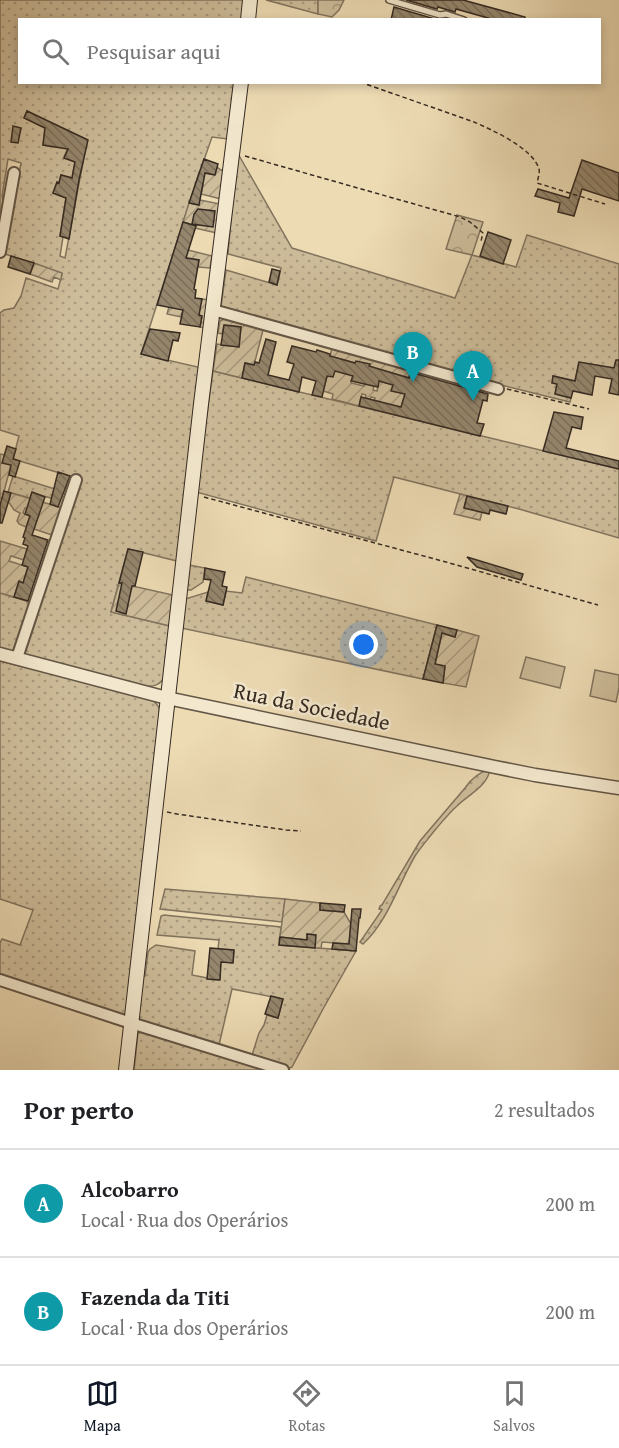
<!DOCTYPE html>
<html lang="pt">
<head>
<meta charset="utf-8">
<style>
  :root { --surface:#fff; --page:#f6f6f6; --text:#202124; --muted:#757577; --line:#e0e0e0; --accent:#111827 }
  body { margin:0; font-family:"Gentium Book Plus",serif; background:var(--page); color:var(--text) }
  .you { position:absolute; left:364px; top:645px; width:21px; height:21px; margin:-15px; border:4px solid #fff; border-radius:50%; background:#1a73e8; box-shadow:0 0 0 9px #1a73e833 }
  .badge { display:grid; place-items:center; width:39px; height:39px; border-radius:50%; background:var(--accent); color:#fff; font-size:20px; font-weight:700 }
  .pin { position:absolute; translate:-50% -50px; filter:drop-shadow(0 2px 3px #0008) }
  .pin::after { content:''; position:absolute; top:32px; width:21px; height:18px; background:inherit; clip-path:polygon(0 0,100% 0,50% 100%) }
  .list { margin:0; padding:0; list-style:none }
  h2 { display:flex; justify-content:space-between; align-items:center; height:78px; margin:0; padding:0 24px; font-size:26px }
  h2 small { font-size:20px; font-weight:400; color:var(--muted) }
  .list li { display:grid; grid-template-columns:39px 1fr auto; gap:18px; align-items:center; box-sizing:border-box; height:108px; padding:0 24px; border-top:2px solid var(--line) }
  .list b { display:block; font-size:22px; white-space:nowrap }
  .list p { margin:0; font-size:20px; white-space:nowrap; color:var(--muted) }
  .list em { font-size:20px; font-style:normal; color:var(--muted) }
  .icon { flex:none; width:33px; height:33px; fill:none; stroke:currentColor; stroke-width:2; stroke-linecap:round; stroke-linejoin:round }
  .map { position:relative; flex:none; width:619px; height:1070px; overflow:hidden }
  .search { position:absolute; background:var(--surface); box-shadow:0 3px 9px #0003; left:18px; right:18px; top:18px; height:66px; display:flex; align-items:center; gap:15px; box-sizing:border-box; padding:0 21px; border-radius:0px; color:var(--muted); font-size:22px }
  .sheet { height:294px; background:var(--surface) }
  nav { display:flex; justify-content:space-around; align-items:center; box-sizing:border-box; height:84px; border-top:2px solid var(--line); background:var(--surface); font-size:16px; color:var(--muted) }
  nav a { display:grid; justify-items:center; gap:3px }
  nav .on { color:var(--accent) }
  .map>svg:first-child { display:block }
  .grass { fill:url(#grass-dots); stroke:#82745e; stroke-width:1.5; fill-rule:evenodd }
  .forest { fill:url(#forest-crowns); stroke:#82745e; stroke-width:1.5 }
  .garden { fill:url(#garden-furrows); stroke:#82745e; stroke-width:1.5 }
  .pitch { fill:#cebd9b; stroke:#82745e; stroke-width:1.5 }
  .building { fill:url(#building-back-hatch); stroke:#352a21; stroke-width:1.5 }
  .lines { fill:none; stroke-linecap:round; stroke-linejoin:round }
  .service-casing { stroke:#635646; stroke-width:8 }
  .minor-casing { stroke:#635646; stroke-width:14 }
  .tertiary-casing { stroke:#635646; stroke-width:15 }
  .secondary-casing { stroke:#352a21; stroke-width:16 }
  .path { stroke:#352a21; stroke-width:1.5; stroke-dasharray:4.5 3; stroke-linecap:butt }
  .service { stroke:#f3e8ce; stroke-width:5 }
  .minor { stroke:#f3e8ce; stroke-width:10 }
  .tertiary { stroke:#f3e8ce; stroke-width:12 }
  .secondary { stroke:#f3e8ce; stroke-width:14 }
  .labels { text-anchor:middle; stroke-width:5; stroke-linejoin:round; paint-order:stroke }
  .street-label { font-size:22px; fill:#352a21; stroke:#f3e8ce }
</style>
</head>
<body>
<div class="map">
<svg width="619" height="1070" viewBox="0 0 619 1070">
  <defs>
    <pattern id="grass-dots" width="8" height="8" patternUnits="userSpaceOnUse" patternTransform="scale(1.5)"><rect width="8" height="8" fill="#cebd9b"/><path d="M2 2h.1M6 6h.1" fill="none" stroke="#a89a7e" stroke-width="1.8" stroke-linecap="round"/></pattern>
    <pattern id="forest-crowns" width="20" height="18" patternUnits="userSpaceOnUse" patternTransform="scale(1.5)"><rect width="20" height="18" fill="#cebd9b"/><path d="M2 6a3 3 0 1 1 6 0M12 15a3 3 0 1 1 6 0" fill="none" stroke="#a89a7e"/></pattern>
    <pattern id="garden-furrows" width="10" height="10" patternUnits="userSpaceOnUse" patternTransform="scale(1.5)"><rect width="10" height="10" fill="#cebd9b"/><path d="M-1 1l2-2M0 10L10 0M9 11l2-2" fill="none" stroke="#a89a7e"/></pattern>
    <pattern id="building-back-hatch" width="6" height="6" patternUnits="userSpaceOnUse" patternTransform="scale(1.5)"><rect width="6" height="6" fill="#95866d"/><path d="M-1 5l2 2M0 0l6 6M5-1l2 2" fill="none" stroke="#7a6e59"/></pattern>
  </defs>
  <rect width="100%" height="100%" fill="#eddbb4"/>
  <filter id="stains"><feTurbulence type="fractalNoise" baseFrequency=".00333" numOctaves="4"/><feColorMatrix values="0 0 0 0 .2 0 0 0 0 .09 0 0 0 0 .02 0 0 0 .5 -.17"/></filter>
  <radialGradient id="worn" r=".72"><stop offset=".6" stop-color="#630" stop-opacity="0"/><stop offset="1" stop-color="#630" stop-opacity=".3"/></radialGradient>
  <path class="grass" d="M0 0H244L242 19 20 20V82L236 83 228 139 212 137 196 183 141 354 202 368 177 561 128 549 111 612 170 626 166 675C160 685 155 687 144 686L25 656 22 653 73 477 13 459 19 436 0 430V313L4 310 14 308 21 296 26 278 58 289 62 274 5 254 21 163 8 159 2 196 5 208 3 219 0 218ZM27 111 87 141 65 258 60 256 63 237 60 236 66 198 53 193 57 182 59 183 61 175 72 178 75 162 64 157 72 140 57 147 43 145 45 128 24 118Z
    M266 0H318V14Z
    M237 152 292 248 455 298 472 255 516 267 527 235 619 264V369L579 362 575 381 553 376 552 383 557 384 555 394 571 398 570 402 489 382 221 307 226 270 277 285 281 268 228 254Z
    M213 371 619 469V538L519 509 394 477 376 541 196 492Z
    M13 476 55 489 51 498 32 493 30 498 8 492Z
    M189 565 205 568 203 582 191 590H186Z
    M246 577 437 625 423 679 181 628 185 599 208 592 206 601 223 605 226 591 242 593Z
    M0 593 33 603 17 649 13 652 0 649Z
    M0 661 152 699 158 706 162 715 129 1012 124 1018 0 976V943L2 939 20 945 33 910 0 899Z
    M490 769C488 786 468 795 457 806 449 813 442 822 435 830 428 839 421 847 415 856 398 885 388 921 363 944L360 942 382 910 379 909 380 906 382 905 420 841 465 788C471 779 480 772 490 769Z
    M165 889 285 899 282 922 160 909Z
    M164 915 281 927 279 945 356 951 323 1009 292 1067 290 1068 252 1055 259 1033 264 1025 267 1015 278 1018 283 999 232 989 219 1045 141 1022 136 1017 140 976H145L148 952 150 949 156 945 195 951 192 975 207 978 208 979 219 980 221 962H233L234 951 218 949 219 940 157 935 161 916Z
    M143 1032 276 1070H134L138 1033Z"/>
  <path class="forest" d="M318 0H344L339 10 332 17 318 14Z
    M457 215 483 222 472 255 446 249Z"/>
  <path class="garden" d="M217 167 221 170 224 171 221 199 201 194 203 185 196 183 199 172 214 175Z
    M200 200 220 204 217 233 190 227V224L183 222 189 203 198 205Z
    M188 250 212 256 210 268 198 267 199 260 182 257Z
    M34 263 62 273 61 280 54 277 52 282 30 274Z
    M202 299 209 300 205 328 200 327 202 316 183 311 181 317 167 314 169 307 174 308 201 303Z
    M224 319 263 330 254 365 245 363 242 378 213 371 217 344 239 347 241 327 224 325 222 334 218 333 220 321Z
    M332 348 411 370 409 378 382 370 376 376 373 390 377 391 379 381 393 385 392 391 405 394 401 407 373 406 375 398 371 397 370 400 365 399 366 395 362 394 359 406 332 399 333 394 323 391 327 376 336 366 353 376 351 383 364 386 370 365 355 363 330 356Z
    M0 454 5 455 3 463 11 465 2 499H0Z
    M11 493 63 508 52 535 34 529 39 513 25 508 23 513 30 516 26 527 19 524 17 521 20 513 14 510 8 501Z
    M460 494 467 496 464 508 482 512 480 520 454 514Z
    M0 541 27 549 24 560 11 556 9 561 28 567 23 583 19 582 14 597 0 593Z
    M119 583 173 595 170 626 111 612Z
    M457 630 479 636 466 687 443 683 445 666 435 664 442 633 455 637Z
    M285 899 320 903V910L344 912 351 924 349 944 322 942 321 948H315V935L307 934V940L280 937Z"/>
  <path class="pitch" d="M526 657 565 667 560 688 520 678Z
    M595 670 619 675V688L616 702 590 696Z"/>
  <path class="building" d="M406 0H463L525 17V20H495L456 9 455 12 438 7 437 9Z
    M394 7 435 19 434 20H391Z
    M27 111 88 140 79 180 69 239 60 236 66 198 53 193 57 182 59 183 61 175 72 178 75 162 64 158 68 149 43 145 45 128 24 118Z
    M13 126 21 128 18 143 11 142Z
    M204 159 218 164 215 175 205 173 199 205 189 203Z
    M582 160 619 173V201L582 189 574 216 558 212 560 203 535 196 538 189 569 198Z
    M198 209 215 211 213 227 192 224 194 214Z
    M183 222 196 226 186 258 199 260 194 289 196 290 195 298 202 299 199 315 202 316 200 327 180 324 183 310 157 305Z
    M488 232 511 240 503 264 480 256Z
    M11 256 34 263 30 274 8 267Z
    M272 269 280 271 277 285 269 282Z
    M224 325 241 327 239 347 221 345Z
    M150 329 180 333 178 341 173 340 168 361 141 354Z
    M266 339 276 342 268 375 289 380 294 364 287 362 292 346 316 352 317 350 330 354V356L355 363 356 361 370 364 369 366 409 378 410 372 488 394 487 401 483 400 477 423 484 424 480 436 359 406 361 397 401 407 405 394 391 391 393 385 379 381 378 387 351 381 353 376 335 371 333 377 327 376 322 397 312 395 316 381 302 377 299 392 242 378 245 363 254 365 255 362 259 363Z
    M616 360H619V395L609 393 612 379 595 376 592 395 573 391 571 398 555 394 557 384 552 383 553 376 575 381 579 362 614 368Z
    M554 412 583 417 581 429 572 427 566 448 619 461V469L543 451Z
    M7 446 16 449 13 459 20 461 15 477 9 475 11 465 2 463Z
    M58 472 70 476 58 507 50 504Z
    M4 491 11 493 2 523H0V505Z
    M32 492 45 497 32 535 48 540 28 601 14 597 19 581 23 583 28 567 22 565 28 546 23 544 25 538 23 537 30 516 25 514Z
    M467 496 508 506 506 514 490 510 489 514 464 508Z
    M128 549 143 552 135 586H132L126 614 116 611 122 583H119Z
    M467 557 523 574 521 580 477 567Z
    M205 568 225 572 222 586 227 587 223 605 206 601 211 580 204 579Z
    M437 625 457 630 455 637 442 633 435 664 445 666 443 683 423 679Z
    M320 903 345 905 344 912 320 910Z
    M352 909H361L360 918H359L356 951 332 949 333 943 349 944Z
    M307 934 316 935 315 948 279 945 280 937 307 940Z
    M210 948 234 950 233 963 221 962 220 980 207 979Z
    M271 996 283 999 278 1018 265 1014Z"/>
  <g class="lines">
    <g class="service-casing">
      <path id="service" d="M389 0 440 15 446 14 464 20"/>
    </g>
    <g class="minor-casing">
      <path id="minor" d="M0 252 14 173
        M213 310 498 389
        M17 658 76 480
        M0 980 131 1023 283 1070"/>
    </g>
    <g class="tertiary-casing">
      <path id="tertiary" d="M0 654 167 698 495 767 535 775 619 788"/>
    </g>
    <g class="secondary-casing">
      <path id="secondary" d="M248 20 250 0
        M126 1070 201 404 241 82"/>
    </g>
    <path class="path" d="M360 82 474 122C492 130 533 148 539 169 540 173 538 178 537 183L605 204
      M245 156 460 217 470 222 483 233 481 241
      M507 389 589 409
      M204 497 446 562 598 605
      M167 812 177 814 286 830 301 831"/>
    <use href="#service" class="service"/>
    <use href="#minor" class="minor"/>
    <use href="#tertiary" class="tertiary"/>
    <use href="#secondary" class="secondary"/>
  </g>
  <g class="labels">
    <g class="street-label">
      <text transform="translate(312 706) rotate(12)" y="8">Rua da Sociedade</text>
    </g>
  </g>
  <rect width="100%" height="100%" filter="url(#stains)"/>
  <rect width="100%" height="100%" fill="url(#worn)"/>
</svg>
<div class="you"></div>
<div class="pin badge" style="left:473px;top:401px;background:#0f9aa8">A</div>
<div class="pin badge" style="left:413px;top:382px;background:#0f9aa8">B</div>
<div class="search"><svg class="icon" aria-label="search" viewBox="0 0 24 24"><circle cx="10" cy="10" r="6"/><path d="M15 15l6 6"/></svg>Pesquisar aqui</div>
</div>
<section class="sheet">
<h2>Por perto<small>2 resultados</small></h2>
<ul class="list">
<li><span class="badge" style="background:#0f9aa8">A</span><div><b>Alcobarro</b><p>Local · Rua dos Operários</p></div><em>200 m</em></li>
<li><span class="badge" style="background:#0f9aa8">B</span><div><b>Fazenda da Titi</b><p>Local · Rua dos Operários</p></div><em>200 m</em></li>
</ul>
</section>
<nav>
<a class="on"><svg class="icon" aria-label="map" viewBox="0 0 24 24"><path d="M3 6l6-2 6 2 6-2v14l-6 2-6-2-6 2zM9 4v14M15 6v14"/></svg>Mapa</a>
<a><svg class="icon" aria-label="directions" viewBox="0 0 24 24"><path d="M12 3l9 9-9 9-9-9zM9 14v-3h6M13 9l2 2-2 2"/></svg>Rotas</a>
<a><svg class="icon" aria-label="saved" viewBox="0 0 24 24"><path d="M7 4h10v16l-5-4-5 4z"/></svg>Salvos</a>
</nav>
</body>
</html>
